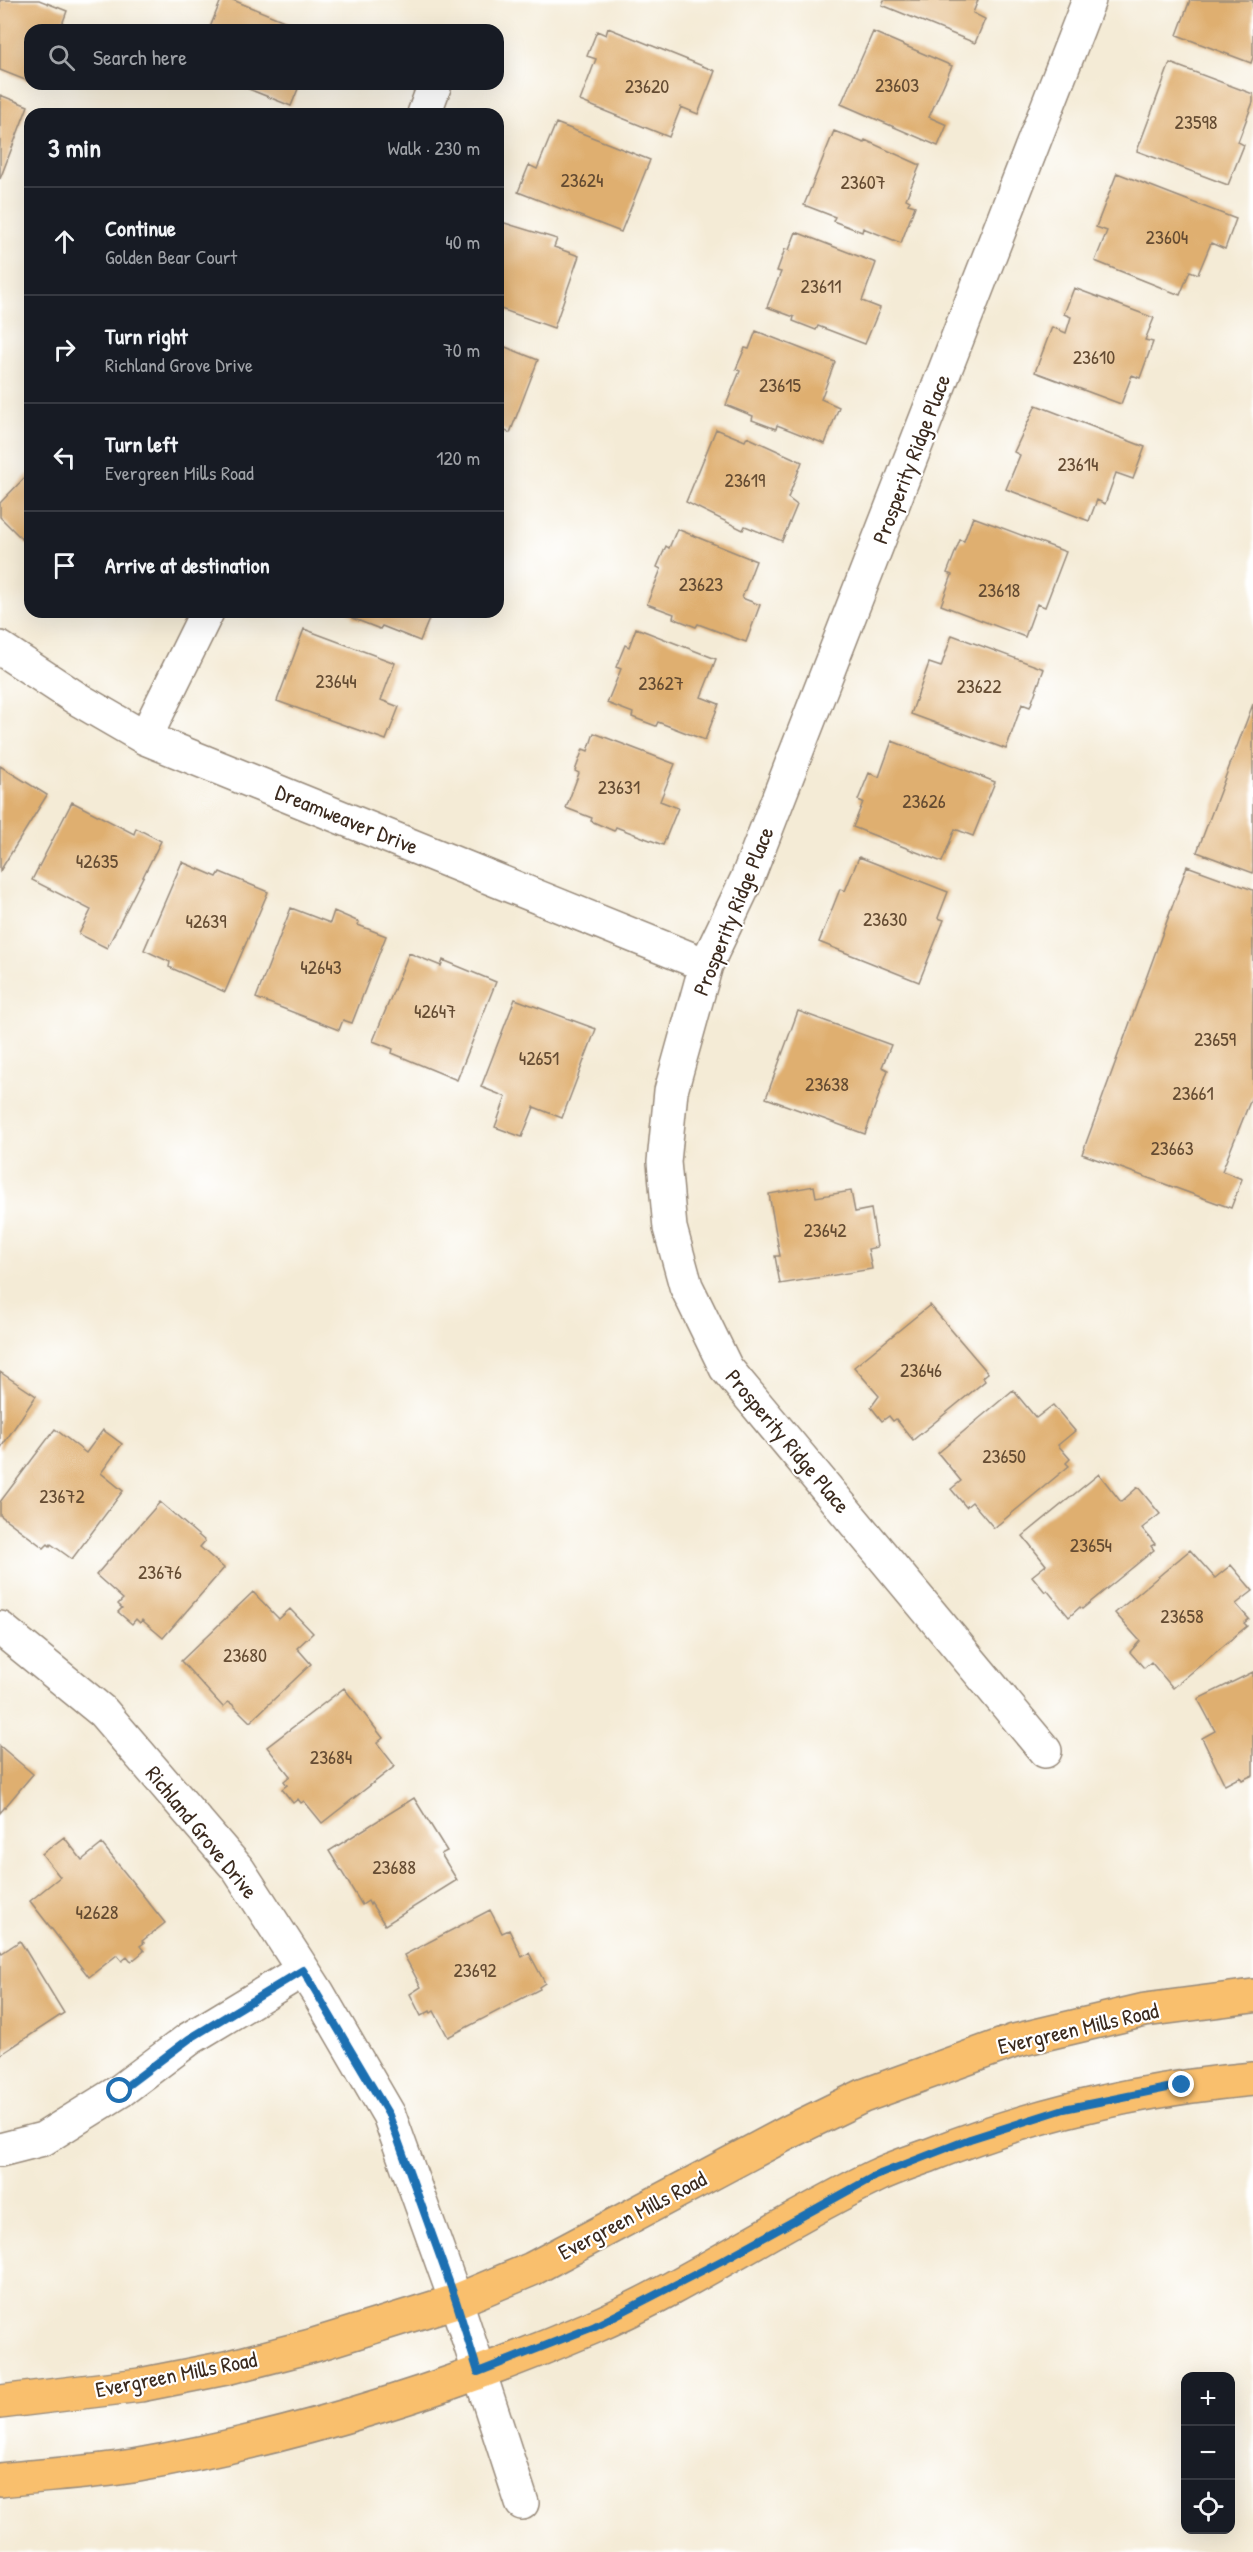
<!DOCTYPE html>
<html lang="en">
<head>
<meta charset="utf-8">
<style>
  :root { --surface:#171b24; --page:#20242c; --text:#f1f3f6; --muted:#9ea1a6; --line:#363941 }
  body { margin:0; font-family:"Patrick Hand",sans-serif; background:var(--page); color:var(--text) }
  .controls { position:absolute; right:18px; bottom:18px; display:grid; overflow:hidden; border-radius:12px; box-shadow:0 6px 24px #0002 }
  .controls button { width:54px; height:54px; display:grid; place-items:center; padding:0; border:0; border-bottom:2px solid var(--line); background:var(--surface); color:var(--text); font:30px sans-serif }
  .stop { position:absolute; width:18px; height:18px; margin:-14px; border:4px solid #1f6fb2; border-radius:50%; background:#fff }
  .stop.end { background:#1f6fb2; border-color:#fff; box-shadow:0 2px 6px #0008 }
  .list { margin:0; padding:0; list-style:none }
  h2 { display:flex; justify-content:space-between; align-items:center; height:78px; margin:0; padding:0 24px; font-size:26px }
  h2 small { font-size:20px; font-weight:400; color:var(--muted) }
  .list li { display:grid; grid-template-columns:39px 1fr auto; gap:18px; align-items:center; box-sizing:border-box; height:108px; padding:0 24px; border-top:2px solid var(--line) }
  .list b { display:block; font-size:22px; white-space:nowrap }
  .list p { margin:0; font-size:20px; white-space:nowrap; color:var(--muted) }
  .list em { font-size:20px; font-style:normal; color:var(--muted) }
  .icon { flex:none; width:33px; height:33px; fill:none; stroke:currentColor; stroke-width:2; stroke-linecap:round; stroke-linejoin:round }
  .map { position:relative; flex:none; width:1253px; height:2552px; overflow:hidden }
  .search { position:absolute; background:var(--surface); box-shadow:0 6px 24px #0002; left:24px; top:24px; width:480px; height:66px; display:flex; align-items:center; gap:15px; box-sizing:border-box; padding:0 21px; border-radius:18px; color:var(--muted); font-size:22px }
  .panel { position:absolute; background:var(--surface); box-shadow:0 6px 24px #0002; left:24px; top:108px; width:480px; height:510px; border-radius:18px }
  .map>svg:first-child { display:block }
  .building { fill:#dfaf70 }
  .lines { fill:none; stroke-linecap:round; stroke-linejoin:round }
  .minor-casing { stroke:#988a7a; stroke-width:36 }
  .major-casing { stroke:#988a7a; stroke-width:36 }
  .minor { stroke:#fff; stroke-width:33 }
  .major { stroke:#f9bf6d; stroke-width:33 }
  .route { stroke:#1f6fb2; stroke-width:8 }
  .labels { text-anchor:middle; stroke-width:4.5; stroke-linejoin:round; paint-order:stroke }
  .number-label { font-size:20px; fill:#644b32 }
  .street-label { font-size:22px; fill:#3b2a1e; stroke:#fff }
</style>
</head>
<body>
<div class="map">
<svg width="1253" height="2552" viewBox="0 0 1253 2552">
  <rect width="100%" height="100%" fill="#fff"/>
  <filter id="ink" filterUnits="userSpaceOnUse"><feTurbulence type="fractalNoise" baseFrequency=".0167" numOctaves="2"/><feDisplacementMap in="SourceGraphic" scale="12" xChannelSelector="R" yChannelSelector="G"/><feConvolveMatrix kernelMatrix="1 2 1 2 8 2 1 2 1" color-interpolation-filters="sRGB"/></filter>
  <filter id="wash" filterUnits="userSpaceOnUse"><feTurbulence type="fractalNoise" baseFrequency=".008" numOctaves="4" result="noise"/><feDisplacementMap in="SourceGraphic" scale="24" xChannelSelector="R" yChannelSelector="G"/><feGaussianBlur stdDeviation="1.35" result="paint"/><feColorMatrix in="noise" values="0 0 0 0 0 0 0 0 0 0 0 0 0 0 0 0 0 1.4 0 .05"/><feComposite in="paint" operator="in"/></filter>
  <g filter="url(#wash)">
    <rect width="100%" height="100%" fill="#f4ebd6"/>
    <g id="blocks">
      <path class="building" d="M0 0H39L67 11 60 30H30V82L0 70Z
        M221 0H233L306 30H209Z
        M884 0H978L973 13 985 19 975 43 882 5Z
        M1190 0H1253V57L1251 63 1177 35Z
        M608 28 715 71 698 114 681 107 669 137 580 101 596 59 587 56 597 31 606 35Z
        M873 32 952 66 929 117 947 125 938 146 841 104Z
        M1170 63 1253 94V102L1238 142 1244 145 1228 185 1137 151Z
        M236 84H300L291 106Z
        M0 95 28 106 0 179Z
        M556 123 650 160 621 232 518 192 529 165 537 169Z
        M834 131 864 143 865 140 920 165 906 199 910 201 908 204 915 206 901 243 863 228 862 232 833 221 835 217 804 205Z
        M1117 173 1236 219 1225 249 1211 243 1198 274 1190 271 1180 295 1095 261 1107 231 1096 227Z
        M498 221 557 239 554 247 579 256 554 328 498 308Z
        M796 232 876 263 862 301 880 308 865 344 818 326 816 330 793 321 794 317 767 307 781 272 777 271 785 249 789 250Z
        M1074 288 1154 318 1145 340 1153 342 1140 378 1132 375 1121 404 1035 372 1052 327 1066 333 1071 317 1064 314Z
        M756 331 835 362 821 399 839 407 825 444 777 425 776 429 752 420 753 416 726 405 740 371 736 369 745 348 749 349Z
        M498 344 538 360 510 433 498 428Z
        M1036 405 1145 447 1133 479 1116 473 1105 504 1097 500 1089 521 1006 489 1020 455 1014 452Z
        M716 429 745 441 747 437 802 462 788 498 797 505 782 541 745 526 743 530 686 502Z
        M30 472V547L0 517V503Z
        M973 517 1066 552 1045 607 1037 604 1025 637 941 605 952 575 947 573 960 540 964 541Z
        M677 529 756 561 742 598 760 605 746 642 698 624 696 627 673 618 674 614 647 604 661 569 657 567 666 546 669 548Z
        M347 612H432L420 641 382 626 380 629 352 618 353 615Z
        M636 628 716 659 701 697 719 704 705 740 658 722 656 726 632 717 633 713 607 703 621 669 616 667 625 645 629 647Z
        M304 629 395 663 381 700 399 707 386 740 277 701Z
        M952 635 1044 669 1030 707 1022 704 1006 749 911 714 929 663 941 667Z
        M1253 704V873L1197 852Z
        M594 733 675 764 660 801 678 808 663 845 616 827 614 831 591 821 592 818 566 808 579 773 575 771 583 749 588 751Z
        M892 741 995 782 973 836 955 829 942 862 853 827 863 802 858 800 869 773 879 777Z
        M0 766 47 795 0 871Z
        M72 802 134 834 136 828 161 841 107 948 79 934 91 910 32 880Z
        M859 857 948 892 938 918 944 920 919 982 819 942 840 889 845 891Z
        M182 862 217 877 220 872 268 892 225 992 169 967 170 962 144 950Z
        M1187 866 1253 890V1094L1222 1171 1242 1179 1231 1208 1082 1154Z
        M291 908 330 923 334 911 359 922 358 925 386 936 352 1023 343 1020 339 1030 256 998Z
        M409 953 441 966 443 960 496 982 457 1080 392 1053 393 1049 373 1041Z
        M515 999 596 1029 562 1118 534 1107 522 1137 495 1127 506 1097 481 1087Z
        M798 1011 891 1045 882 1067 888 1070 865 1134 766 1098Z
        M814 1186 816 1197 851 1191 855 1212 871 1209 877 1247 868 1249 872 1269 780 1284 775 1256H780L769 1194Z
        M930 1305 988 1373 983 1377 985 1381 913 1440 896 1419 893 1421 889 1416 882 1421 871 1407 879 1396 854 1367Z
        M0 1372 36 1396 0 1449Z
        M1013 1390 1036 1418 1053 1405 1075 1431 1058 1445 1070 1459 1066 1463 1069 1466 994 1528 972 1502 966 1507 951 1489 961 1481 938 1453Z
        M55 1429 86 1453 103 1430 122 1444 101 1473 123 1491 72 1559 51 1544 50 1546 48 1544 44 1548 0 1515V1502Z
        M1099 1474 1121 1502 1138 1487 1160 1514 1142 1528 1155 1544 1151 1546 1154 1550 1082 1609 1080 1607 1069 1617 1047 1590 1045 1592 1032 1576 1046 1565 1023 1536Z
        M160 1502 205 1541 200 1547 224 1568 163 1638 142 1620 140 1623 136 1619 132 1624 118 1612 122 1608 118 1604 123 1599 96 1575Z
        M1190 1550 1215 1578 1231 1565 1253 1591 1236 1604 1249 1619 1244 1623 1247 1626 1173 1688 1151 1662 1144 1668 1130 1652 1140 1641 1115 1613Z
        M253 1592 279 1619 290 1609 313 1633 297 1648 311 1664 250 1722 232 1704 228 1702 223 1707 181 1661Z
        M1253 1672V1775L1242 1780 1240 1777 1225 1785 1202 1738 1215 1731 1198 1699Z
        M344 1688 383 1738 377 1743 395 1766 322 1823 304 1801 301 1803 298 1799 293 1803 282 1789 287 1785 284 1781 290 1776 267 1747Z
        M0 1746 33 1774 0 1813Z
        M414 1798 447 1851 441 1854 457 1880 385 1925 371 1903 370 1905 368 1901 362 1905 329 1851Z
        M64 1837 82 1860 102 1844 165 1923 142 1941 144 1943 140 1946 144 1951 131 1962 127 1957 122 1961 117 1955 89 1977 30 1901 60 1877 42 1854Z
        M490 1910 502 1933 509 1930 522 1957 529 1953 545 1983 539 1987 540 1989 448 2037 434 2011 431 2013 430 2011 421 2016 410 1994 421 1987 404 1955Z
        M20 1941 64 2013 0 2055V1950L2 1953Z"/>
    </g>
  </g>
  <g filter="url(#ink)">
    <use href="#blocks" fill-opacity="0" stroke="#988a7a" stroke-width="1.5"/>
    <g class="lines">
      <g class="minor-casing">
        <path id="minor" d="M424 114 435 84
          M0 648 76 698 145 738 706 965
          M145 738 207 612
          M0 1628 103 1712 238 1869 318 1993 389 2115 456 2301 522 2503
          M1045 1751 726 1368 686 1286 670 1228 664 1162 671 1091 706 965 747 879 1089 0
          M0 2150 43 2139 120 2091 189 2039 303 1970"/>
      </g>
      <g class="major-casing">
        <path id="major" d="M0 2402 140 2385 226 2368 311 2346 456 2301 532 2269 793 2130 863 2096 1014 2041 1145 2010 1253 1996
          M0 2480C44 2475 89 2473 133 2466 291 2438 444 2391 591 2328 690 2285 778 2223 874 2177 892 2168 911 2162 930 2155 1035 2113 1141 2089 1253 2079"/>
      </g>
      <use href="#minor" class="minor"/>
      <use href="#major" class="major"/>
    </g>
  </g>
  <g class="lines" filter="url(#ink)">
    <path class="route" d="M120 2091 189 2039 303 1970 389 2115 456 2301 478 2372 593 2327 723 2260 875 2176 970 2139 1064 2109 1182 2085"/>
  </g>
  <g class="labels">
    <g class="number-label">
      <text x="897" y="92">23603</text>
      <text x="647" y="93">23620</text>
      <text x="1196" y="129">23598</text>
      <text x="582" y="187">23624</text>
      <text x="863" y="189">23607</text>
      <text x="1167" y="244">23604</text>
      <text x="821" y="293">23611</text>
      <text x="1094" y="364">23610</text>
      <text x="780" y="392">23615</text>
      <text x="1078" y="471">23614</text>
      <text x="745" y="487">23619</text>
      <text x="701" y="591">23623</text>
      <text x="999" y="597">23618</text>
      <text x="336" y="688">23644</text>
      <text x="661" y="690">23627</text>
      <text x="979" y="693">23622</text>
      <text x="619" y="794">23631</text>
      <text x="924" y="808">23626</text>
      <text x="97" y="868">42635</text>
      <text x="885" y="926">23630</text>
      <text x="206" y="928">42639</text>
      <text x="321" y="974">42643</text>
      <text x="435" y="1018">42647</text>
      <text x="1215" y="1046">23659</text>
      <text x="539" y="1065">42651</text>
      <text x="827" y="1091">23638</text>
      <text x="1193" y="1100">23661</text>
      <text x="1172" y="1155">23663</text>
      <text x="825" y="1237">23642</text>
      <text x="921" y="1377">23646</text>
      <text x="1004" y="1463">23650</text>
      <text x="62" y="1503">23672</text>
      <text x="1091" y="1552">23654</text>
      <text x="160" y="1579">23676</text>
      <text x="1182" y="1623">23658</text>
      <text x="245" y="1662">23680</text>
      <text x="331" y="1764">23684</text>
      <text x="394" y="1874">23688</text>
      <text x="97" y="1919">42628</text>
      <text x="475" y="1977">23692</text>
    </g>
    <g class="street-label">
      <text transform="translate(911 459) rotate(-69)" y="8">Prosperity Ridge Place</text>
      <text transform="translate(347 819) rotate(22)" y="8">Dreamweaver Drive</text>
      <text transform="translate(733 911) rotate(-68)" y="8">Prosperity Ridge Place</text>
      <text transform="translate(788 1441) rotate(50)" y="8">Prosperity Ridge Place</text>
      <text transform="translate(202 1832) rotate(51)" y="8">Richland Grove Drive</text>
      <text transform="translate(1078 2028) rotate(-13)" y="8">Evergreen Mills Road</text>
      <text transform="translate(632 2215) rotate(-28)" y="8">Evergreen Mills Road</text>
      <text transform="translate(176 2374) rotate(-11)" y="8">Evergreen Mills Road</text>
    </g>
  </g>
</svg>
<div class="controls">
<button>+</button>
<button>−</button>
<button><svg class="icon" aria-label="locate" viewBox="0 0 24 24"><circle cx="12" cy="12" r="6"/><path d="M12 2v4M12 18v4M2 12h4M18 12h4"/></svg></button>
</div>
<div class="stop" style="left:120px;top:2091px"></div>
<div class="stop end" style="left:1182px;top:2085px"></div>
<div class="search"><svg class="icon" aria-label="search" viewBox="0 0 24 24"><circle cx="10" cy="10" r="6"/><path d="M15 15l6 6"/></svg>Search here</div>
<section class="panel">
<h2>3 min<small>Walk · 230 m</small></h2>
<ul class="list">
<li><svg class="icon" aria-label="ahead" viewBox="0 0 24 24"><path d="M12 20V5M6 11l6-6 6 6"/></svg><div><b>Continue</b><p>Golden Bear Court</p></div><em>40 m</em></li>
<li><svg class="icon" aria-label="right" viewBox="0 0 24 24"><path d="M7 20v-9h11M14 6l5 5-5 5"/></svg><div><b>Turn right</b><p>Richland Grove Drive</p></div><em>70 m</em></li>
<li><svg class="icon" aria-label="left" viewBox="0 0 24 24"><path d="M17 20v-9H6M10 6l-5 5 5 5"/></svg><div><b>Turn left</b><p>Evergreen Mills Road</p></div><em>120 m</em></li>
<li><svg class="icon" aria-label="arrive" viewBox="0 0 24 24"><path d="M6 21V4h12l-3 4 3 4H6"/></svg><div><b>Arrive at destination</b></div></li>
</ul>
</section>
</div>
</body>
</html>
